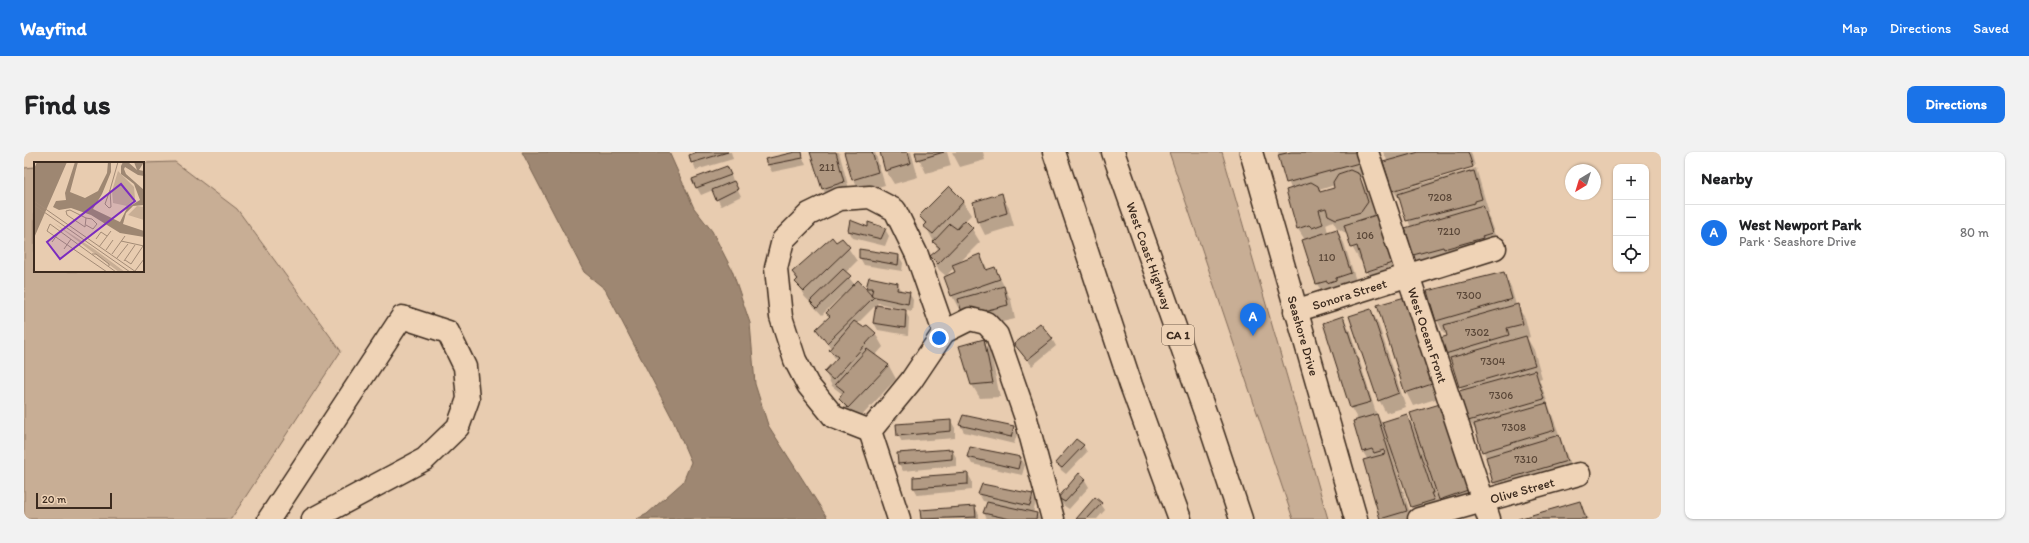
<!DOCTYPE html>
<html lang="en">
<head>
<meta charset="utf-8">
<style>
  :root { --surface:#fff; --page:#f2f2f2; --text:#202124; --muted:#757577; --line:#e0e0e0; --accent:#1a73e8 }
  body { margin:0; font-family:Itim,sans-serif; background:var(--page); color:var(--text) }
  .controls { position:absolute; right:12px; top:12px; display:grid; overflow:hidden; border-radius:8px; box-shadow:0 1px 3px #0004 }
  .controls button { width:36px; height:36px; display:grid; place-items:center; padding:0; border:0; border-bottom:1px solid var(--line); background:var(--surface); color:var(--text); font:20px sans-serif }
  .compass { position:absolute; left:1541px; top:12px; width:36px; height:36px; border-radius:50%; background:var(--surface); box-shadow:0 1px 3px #0004; rotate:218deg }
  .scale { position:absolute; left:12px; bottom:10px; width:76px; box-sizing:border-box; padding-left:4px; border:2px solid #3b2a1e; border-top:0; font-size:11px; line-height:14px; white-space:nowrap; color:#3b2a1e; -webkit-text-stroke:3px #efd3b6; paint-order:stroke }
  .you { position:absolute; left:915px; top:186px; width:14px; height:14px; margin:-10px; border:3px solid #fff; border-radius:50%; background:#1a73e8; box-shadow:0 0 0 6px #1a73e833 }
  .badge { display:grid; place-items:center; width:26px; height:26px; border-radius:50%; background:var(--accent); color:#fff; font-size:13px; font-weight:700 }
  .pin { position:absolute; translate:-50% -33px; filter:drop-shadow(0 1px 2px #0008) }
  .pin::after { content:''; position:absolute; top:21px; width:14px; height:12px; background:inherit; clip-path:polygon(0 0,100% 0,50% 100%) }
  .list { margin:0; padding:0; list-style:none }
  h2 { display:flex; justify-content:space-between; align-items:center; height:52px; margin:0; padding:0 16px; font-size:17px }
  h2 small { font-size:13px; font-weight:400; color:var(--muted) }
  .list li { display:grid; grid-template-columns:26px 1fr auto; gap:12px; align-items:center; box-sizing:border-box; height:56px; padding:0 16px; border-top:1px solid var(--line) }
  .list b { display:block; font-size:15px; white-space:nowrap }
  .list p { margin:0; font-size:13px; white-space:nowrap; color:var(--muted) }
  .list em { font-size:13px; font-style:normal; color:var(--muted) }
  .icon { flex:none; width:22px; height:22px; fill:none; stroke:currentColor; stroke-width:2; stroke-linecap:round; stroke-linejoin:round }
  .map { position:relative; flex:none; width:1637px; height:367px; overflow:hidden; border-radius:8px }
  header { display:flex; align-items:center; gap:24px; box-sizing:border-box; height:56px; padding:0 20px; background:var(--accent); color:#fff }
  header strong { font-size:19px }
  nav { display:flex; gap:22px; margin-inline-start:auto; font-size:14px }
  .intro { display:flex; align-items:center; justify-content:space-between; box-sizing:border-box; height:96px; padding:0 24px }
  h1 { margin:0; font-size:28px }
  .button { padding:10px 18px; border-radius:8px; background:var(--accent); color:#fff; font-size:14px; font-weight:700 }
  main { display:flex; gap:24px; padding:0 24px }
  aside { flex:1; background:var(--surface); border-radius:8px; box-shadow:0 1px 3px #0004 }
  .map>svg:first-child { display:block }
  .green { fill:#c8ae95; stroke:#826c5a }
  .water { fill:#9e8772; stroke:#766250 }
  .shadow { fill:#0003; fill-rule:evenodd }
  .building { fill:#b29a83; stroke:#3b2a1e }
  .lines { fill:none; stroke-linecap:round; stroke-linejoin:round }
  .minor-casing { stroke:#3b2a1e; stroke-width:25 }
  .highway-casing { stroke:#3b2a1e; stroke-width:25 }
  .minor { stroke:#efd3b6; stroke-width:22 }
  .highway { stroke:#efd3b6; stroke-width:22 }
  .labels { text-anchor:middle; stroke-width:4; stroke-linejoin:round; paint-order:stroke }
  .number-label { font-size:11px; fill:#594637 }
  .shield { fill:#efd3b6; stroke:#715d4c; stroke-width:1 }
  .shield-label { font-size:12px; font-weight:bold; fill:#3b2a1e }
  .street-label { font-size:13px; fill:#3b2a1e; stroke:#efd3b6 }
  .inset-road { fill:none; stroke:#a38b76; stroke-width:1 }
  .view { fill:#7b2cbf; fill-opacity:0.15; stroke:#7b2cbf; stroke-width:2 }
  .inset-edge { fill:none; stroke:#3b2a1e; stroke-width:2 }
</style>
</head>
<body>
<header>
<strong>Wayfind</strong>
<nav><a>Map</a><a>Directions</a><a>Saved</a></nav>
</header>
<div class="intro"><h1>Find us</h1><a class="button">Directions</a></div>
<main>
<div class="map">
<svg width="1637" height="367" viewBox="0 0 1637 367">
  <rect width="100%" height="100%" fill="#e8ccb0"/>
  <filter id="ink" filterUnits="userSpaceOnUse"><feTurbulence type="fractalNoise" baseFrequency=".025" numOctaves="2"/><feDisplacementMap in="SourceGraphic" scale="8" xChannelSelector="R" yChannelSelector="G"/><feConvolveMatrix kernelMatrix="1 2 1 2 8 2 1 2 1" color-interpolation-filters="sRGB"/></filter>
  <g filter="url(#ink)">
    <path class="green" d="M1145 0H1198L1304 367H1269Z
      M151 10 213 57 317 199 207 367H0V16L11 15V119H119V11Z"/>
    <path class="water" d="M498 0H645L670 56 688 79 708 118 726 171 731 232 744 273 804 367H613L623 362 659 330 667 310 648 266 581 137 560 120Z"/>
    <path class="shadow" d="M676 0H707L709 7 672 18 666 3Z
      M776 0 782 13 748 20 744 13 742 7Z
      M787 0H815L827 44 806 50 799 37Z
      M821 0H851L861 33 836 40 829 27Z
      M857 0H887L894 25 870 32 862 19Z
      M892 0H923L927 14 902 21Z
      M928 0H959L961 8 936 15Z
      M1254 0H1335L1342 25 1336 26 1342 37 1351 64 1359 77 1374 125 1350 133 1342 119 1339 108 1336 109 1328 95 1323 80H1320L1313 76 1309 69 1302 72 1304 81 1313 78 1320 91 1334 135 1301 145 1293 132 1281 88 1274 77 1263 38 1267 37ZM1311 33 1312 37 1297 41 1295 38Z
      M1359 0H1447L1451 14 1371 37V39L1452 16 1465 61H1463L1475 94 1398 116 1390 103 1383 77 1387 76 1378 51 1369 38 1364 10Z
      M703 16 717 44 697 54 689 38 677 43 673 36Z
      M925 36 939 50 947 63 941 69 948 77 956 90 935 111 956 103 964 118 971 116 987 148 991 167 948 177 938 156 935 157 928 144 932 121 930 116 922 124 915 118 908 105 915 99 896 64Z
      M977 42 985 56 990 74 961 83 954 69Z
      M845 76 861 77 865 84 861 94 829 86 825 79Z
      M818 87 833 109 821 121 831 133 843 138 845 126 874 132 878 139 885 140 889 148 888 159 854 151 833 172 851 181 859 195 851 204 865 214 872 227 833 269 824 260 816 247 819 243 817 241 808 234 801 220 812 208 806 198 807 196 793 177 806 165 803 161 817 146 816 145 798 163 780 144 769 120Z
      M836 98 875 104 879 111 878 119 840 113 836 106Z
      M1479 121 1487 135 1492 153 1501 166 1506 185 1503 186 1510 198 1518 226 1515 227 1550 323 1478 344 1470 330 1454 282 1445 269 1438 239 1430 214 1421 201 1424 185 1423 181 1420 182 1413 168Z
      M1380 146 1415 246 1389 254 1382 240Z
      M1347 158 1354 171 1382 255 1362 261 1355 248Z
      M881 159 885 166 884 183 854 178 850 171Z
      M1319 165 1326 179 1353 264 1358 271 1383 263 1393 280 1416 253 1451 352 1423 361 1413 344 1416 354 1395 367 1388 355 1371 303 1369 304 1388 367H1357L1340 309 1344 308 1339 300 1330 269 1334 268 1327 256 1300 171Z
      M1028 187 1032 194 1008 214 992 192Z
      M959 188 967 202 976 245 956 246 948 233 937 195Z
      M940 264 989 275 993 282 990 292 940 280 936 273Z
      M927 269 931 276V286L878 290 874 283Z
      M1059 293 1063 300 1042 322 1037 318 1033 311Z
      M928 298 932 305V314L879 319 875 312Z
      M944 305 997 306 1001 313 998 323 948 312Z
      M944 322 948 329V338L894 343 890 336Z
      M1055 323 1061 328 1065 335 1045 357 1039 353 1035 346Z
      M955 342 1008 343 1012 350 1009 361 1013 362 1016 367H963L960 361 964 350 959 349Z
      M1556 350 1564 367H1498Z
      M1077 352 1081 358 1073 367H1053Z
      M951 355 955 362V367H898L897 359Z"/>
    <path class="building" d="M673 0H704L667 11 665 3Z
      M771 0H778L779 6 743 13 741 7Z
      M786 0H812L820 30 798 37Z
      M820 0H848L854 20 828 28Z
      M856 0H884L887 11 861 19Z
      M891 0H920L893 8Z
      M1267 0H1332L1335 11 1262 31 1254 3Z
      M1395 0H1444L1449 15 1368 39 1359 10Z
      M703 14 707 23 672 36 668 27Z
      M1326 18 1335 22 1344 50 1337 60 1312 67 1304 63 1302 56 1295 58 1299 72 1288 76 1285 73 1273 77 1262 38 1287 30 1294 34 1296 40 1310 36 1309 30 1314 22Z
      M1446 19V20L1450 19 1458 47 1451 49V51L1382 69 1374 42Z
      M710 29 714 37 692 48 688 38Z
      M925 34 940 49 909 82 899 74 902 71 895 64Z
      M978 41 983 61 953 70 949 50Z
      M1459 53 1468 81 1458 84 1459 86 1420 97 1419 95 1389 103 1381 76Z
      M1352 63 1368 111 1341 120 1333 94 1327 96 1320 73Z
      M826 68 844 75V70L862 76 857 87 824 79Z
      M941 68 949 76 914 112 906 104 916 96 909 90 926 72 933 77Z
      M1313 77 1327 121 1312 126V128L1303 131V129L1292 132 1278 88Z
      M808 85 812 90 818 86 826 95 780 139 771 130 774 127 768 120Z
      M835 97 875 103 874 113 835 106Z
      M956 102 962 118 971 115 976 127 927 144 920 125 931 120 928 113Z
      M819 117 827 124 793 156 786 149Z
      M1480 120 1488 147 1412 169 1403 139Z
      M845 125 874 131 873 138 886 140 884 152 847 144 849 136H842Z
      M834 128 850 145 803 191 792 177 806 164 802 161Z
      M980 134 984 153 939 164 934 147Z
      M1381 145 1408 232 1381 241 1353 153Z
      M1494 152 1499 172 1483 176 1485 183 1421 202 1416 186 1423 184 1420 173Z
      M852 153 882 158 881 176 849 171Z
      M1347 157 1375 241 1354 249 1325 164Z
      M1319 164 1347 250 1326 256 1299 171Z
      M830 169 839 175 843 173 852 181 809 228 800 220 814 205 805 198Z
      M1016 171 1029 187 1003 208 990 192Z
      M1502 184 1511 213 1435 235 1426 206Z
      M960 187 969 231 947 233 935 194Z
      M843 197 865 213 824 256 815 247 820 239 811 232Z
      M1511 218 1520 247 1444 269 1435 239Z
      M1523 251 1531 278 1458 300 1450 272Z
      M1416 252 1444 338 1415 348 1386 261Z
      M1353 262 1383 359 1356 367 1339 308 1361 302 1360 298 1350 301 1348 297 1338 300 1329 269Z
      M1383 262 1409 341H1407L1410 348 1387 355 1358 270Z
      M939 263 990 274 987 285 935 273Z
      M927 268V279L873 284 872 272Z
      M1535 283 1543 309 1469 331 1462 305Z
      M1052 287 1060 293 1038 316 1031 311Z
      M946 295 997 305 994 317 943 305Z
      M928 297V307L874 312 873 301Z
      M944 321V332L889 336V325Z
      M1055 321 1062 327 1041 350 1034 346Z
      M958 332 1009 342 1006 354 954 342Z
      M1071 345 1078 351 1063 367H1052Z
      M1556 349 1562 367H1494Z
      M963 350 1013 361 1012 367H986L959 361Z
      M951 354 952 365 897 367 896 358Z"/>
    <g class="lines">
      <g class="minor-casing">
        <g id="minor">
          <path id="s1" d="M1227 0 1332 367"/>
          <path id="s2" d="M1343 0 1465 367"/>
          <path id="s3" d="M1271 159 1471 96"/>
          <path d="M846 279 810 265 784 233 771 208 757 165 752 116 759 88 785 62 816 47 846 45 871 58 893 103 920 180"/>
          <path d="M245 367 378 165 424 180 441 215 444 247 434 275 401 307 289 367"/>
          <path d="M875 367 846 279 887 229 920 180 946 167 962 171 973 183 1001 263 1029 367"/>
          <path id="s4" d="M1395 367 1555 322"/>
        </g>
      </g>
      <g class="highway-casing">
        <g id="highway">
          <path d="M1030 0 1107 233 1156 367"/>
          <path id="s5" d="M1089 0 1187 277 1217 367"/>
        </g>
      </g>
      <use href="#minor" class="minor"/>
      <use href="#highway" class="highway"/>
    </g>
  </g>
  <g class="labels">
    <g class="number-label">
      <text x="803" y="19">211</text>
      <text x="1416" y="49">7208</text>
      <text x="1425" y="83">7210</text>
      <text x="1341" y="87">106</text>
      <text x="1303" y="109">110</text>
      <text x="1445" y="147">7300</text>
      <text x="1453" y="184">7302</text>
      <text x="1469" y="213">7304</text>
      <text x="1477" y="247">7306</text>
      <text x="1490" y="279">7308</text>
      <text x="1502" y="311">7310</text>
    </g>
    <rect class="shield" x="1138" y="173" width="32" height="20" rx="3"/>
    <g class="shield-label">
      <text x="1154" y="187">CA 1</text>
    </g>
    <g class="street-label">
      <text dy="5" stroke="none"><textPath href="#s5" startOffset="110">West Coast Highway</textPath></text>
      <text dy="5" stroke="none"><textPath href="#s3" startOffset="57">Sonora Street</textPath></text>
      <text dy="5" stroke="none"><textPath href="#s1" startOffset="191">Seashore Drive</textPath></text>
      <text dy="5" stroke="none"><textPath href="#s2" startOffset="193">West Ocean Front</textPath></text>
      <text dy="5" stroke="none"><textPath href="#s4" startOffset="107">Olive Street</textPath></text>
    </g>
  </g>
  <g transform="translate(10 10)">
    <rect width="110" height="110" fill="#e8ccb0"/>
    <path d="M84 9 100 25 101 37 93 44 79 41 78 29ZM103 44 110 45V58L94 53ZM20 61 60 87 91 110H85Z" fill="#c8ae95"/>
    <path d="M3 0H33L0 76V7ZM41 0H44L36 30 51 36 64 29 73 11 74 0H77V10L68 32 59 47 86 60 93 46 106 38 100 22 87 12V4L89 0H94L103 8 100 0H110L105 8 110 9V14L104 13 91 5 90 7 92 12 110 28V43L99 44 92 51 89 62 110 69V75L86 71 57 53 37 46 25 48 19 45 22 39 32 38 31 31Z" fill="#9e8772"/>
    <path class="inset-road" d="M76 28 71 42 75 46 77 45 76 28 84 0M0 39 102 110M0 43 96 110M36 48 52 56 51 65 33 53 32 49ZM52 56 58 57 63 62 59 67 52 63M62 77 67 70 73 74M87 79 110 84M18 80 26 69M65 85 77 69M30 87 37 77M72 88 79 78M58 92H62L75 102V104M78 92 91 74M83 96 94 82M91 98 97 102 109 84M90 99 101 83M101 109 110 97M73 110 13 69 16 62 82 110"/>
    <path class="view" d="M87 22 101 39 26 97 13 80Z"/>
    <rect width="110" height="110" class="inset-edge"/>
  </g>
</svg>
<div class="controls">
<button>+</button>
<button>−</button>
<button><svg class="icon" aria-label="locate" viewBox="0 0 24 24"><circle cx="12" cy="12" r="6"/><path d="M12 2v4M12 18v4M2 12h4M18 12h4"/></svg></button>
</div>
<svg class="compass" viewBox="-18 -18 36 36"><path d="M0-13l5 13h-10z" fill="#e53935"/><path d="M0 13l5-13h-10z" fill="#757577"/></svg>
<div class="scale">20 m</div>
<div class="you"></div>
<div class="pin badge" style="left:1229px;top:184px">A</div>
</div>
<aside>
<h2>Nearby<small></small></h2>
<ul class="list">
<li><span class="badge">A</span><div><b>West Newport Park</b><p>Park · Seashore Drive</p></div><em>80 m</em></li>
</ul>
</aside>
</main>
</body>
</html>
